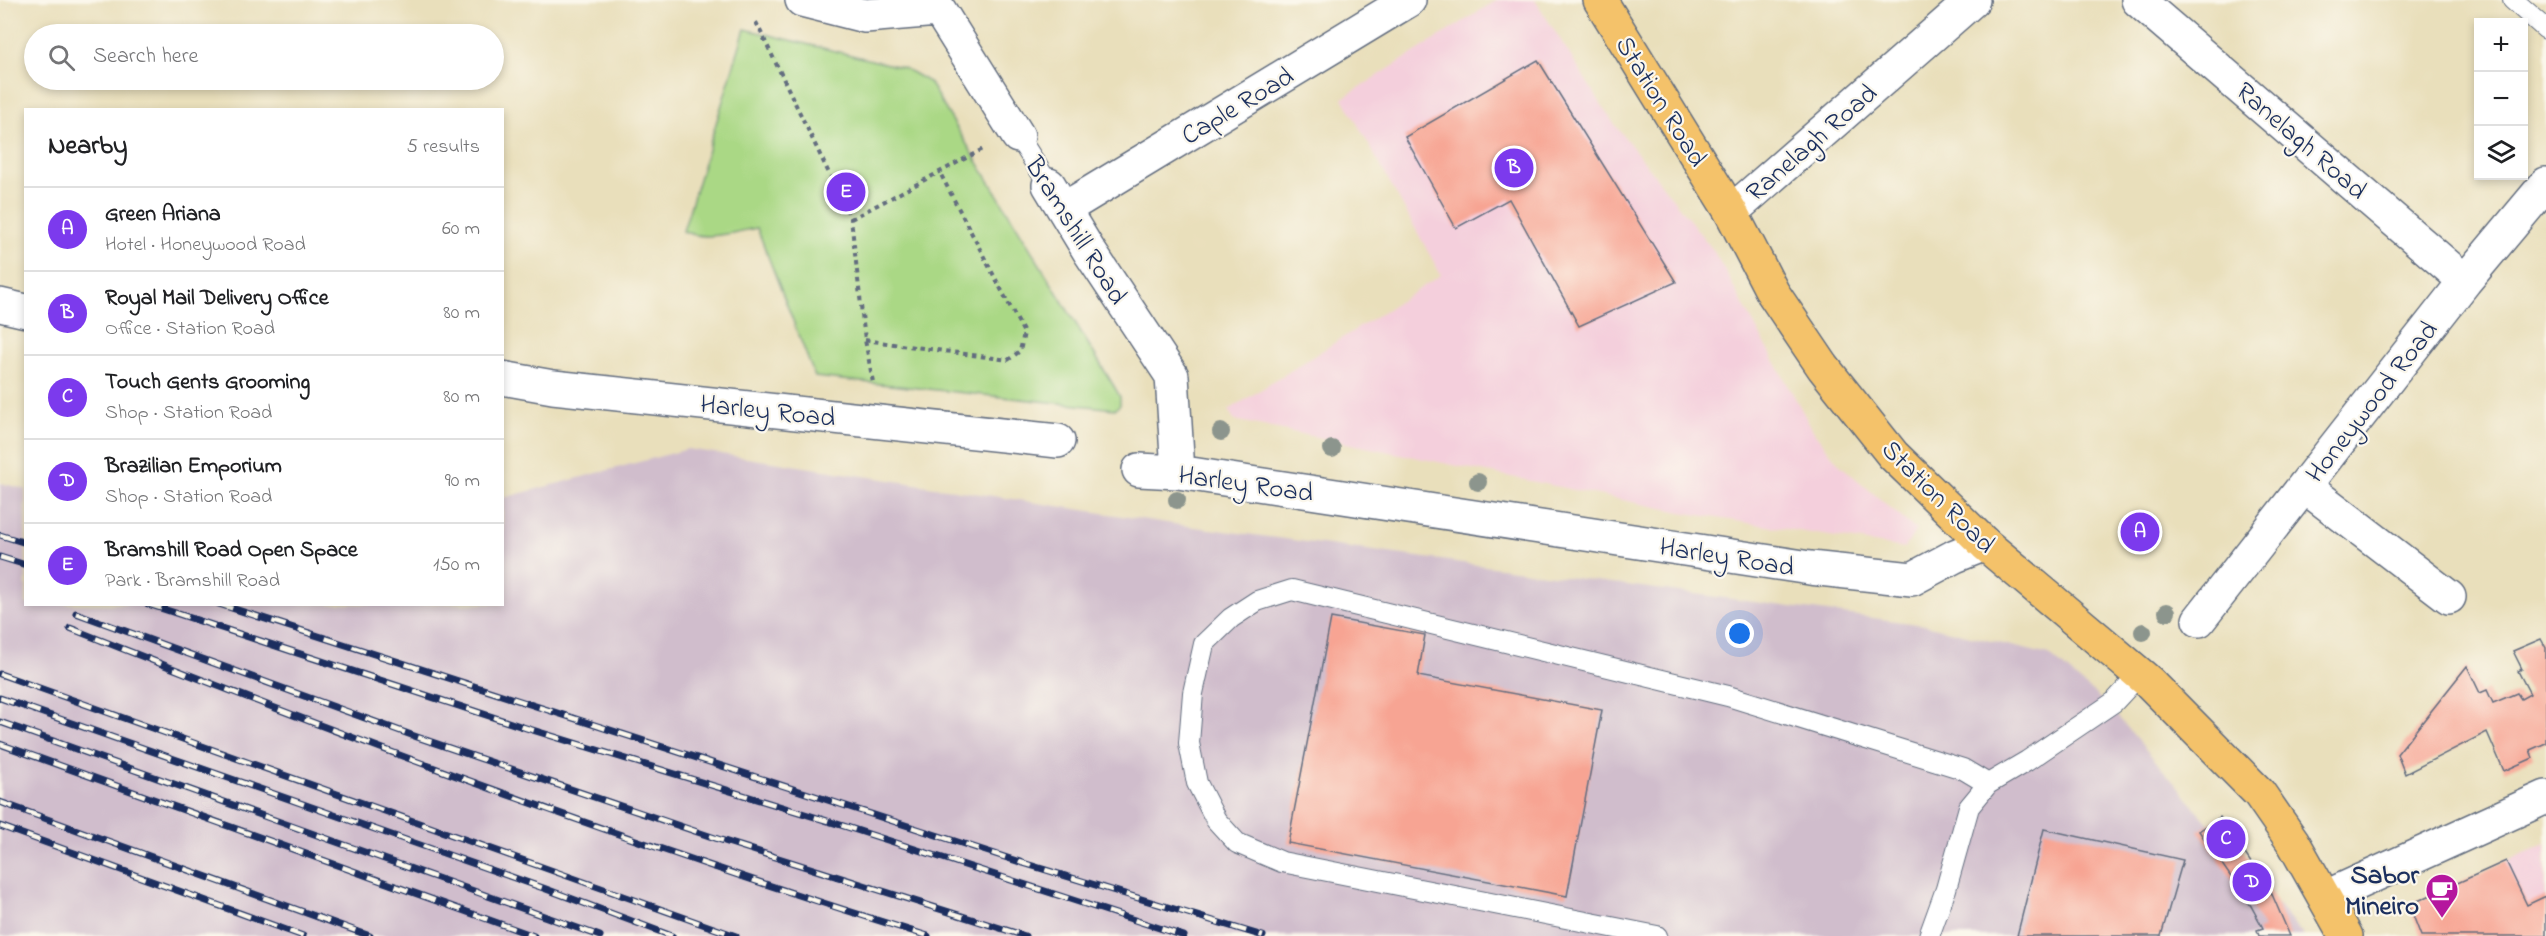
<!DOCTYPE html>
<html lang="en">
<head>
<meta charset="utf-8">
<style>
  :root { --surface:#fff; --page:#f6f6f6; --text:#202124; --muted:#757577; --line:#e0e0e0; --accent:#7c3aed }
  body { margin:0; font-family:"Indie Flower",sans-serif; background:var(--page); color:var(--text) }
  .controls { position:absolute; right:18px; top:18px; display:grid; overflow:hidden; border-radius:0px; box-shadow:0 3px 9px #0003 }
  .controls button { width:54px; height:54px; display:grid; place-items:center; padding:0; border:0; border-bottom:2px solid var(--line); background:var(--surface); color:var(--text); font:30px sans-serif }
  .you { position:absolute; left:1740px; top:634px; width:21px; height:21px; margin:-15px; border:4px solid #fff; border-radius:50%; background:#1a73e8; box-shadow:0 0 0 9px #1a73e833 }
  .badge { display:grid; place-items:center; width:39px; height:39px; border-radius:50%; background:var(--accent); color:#fff; font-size:20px; font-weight:700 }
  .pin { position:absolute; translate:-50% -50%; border:3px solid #fff; box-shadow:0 2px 6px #0006 }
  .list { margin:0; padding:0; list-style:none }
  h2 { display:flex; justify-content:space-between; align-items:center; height:78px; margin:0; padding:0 24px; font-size:26px }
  h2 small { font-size:20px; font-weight:400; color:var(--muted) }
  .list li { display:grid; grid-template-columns:39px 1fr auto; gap:18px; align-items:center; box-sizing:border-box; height:84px; padding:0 24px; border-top:2px solid var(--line) }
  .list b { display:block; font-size:22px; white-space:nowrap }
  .list p { margin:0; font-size:20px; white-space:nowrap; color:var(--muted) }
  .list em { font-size:20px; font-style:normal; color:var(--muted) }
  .icon { flex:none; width:33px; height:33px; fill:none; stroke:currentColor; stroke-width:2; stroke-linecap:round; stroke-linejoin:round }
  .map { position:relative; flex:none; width:2546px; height:936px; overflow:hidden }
  .search { position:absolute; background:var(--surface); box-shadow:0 3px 9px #0003; left:24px; top:24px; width:480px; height:66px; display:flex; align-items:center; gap:15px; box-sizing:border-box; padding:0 21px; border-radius:33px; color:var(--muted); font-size:22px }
  .panel { position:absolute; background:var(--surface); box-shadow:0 3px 9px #0003; left:24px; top:108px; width:480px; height:498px; border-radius:0px }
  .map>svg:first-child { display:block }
  .built { fill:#f4cfdc }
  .industrial { fill:#d0bdcc }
  .green { fill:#aad885; stroke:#628472; stroke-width:1.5 }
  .building { fill:#f7a493 }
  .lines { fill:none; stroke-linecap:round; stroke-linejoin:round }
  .lane-casing { stroke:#636d7f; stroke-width:22 }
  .street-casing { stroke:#636d7f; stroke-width:36 }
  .primary-casing { stroke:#636d7f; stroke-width:36 }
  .path { stroke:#636d7f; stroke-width:4; stroke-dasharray:4.5 4.5; stroke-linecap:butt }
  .lane { stroke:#fff; stroke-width:20 }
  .street { stroke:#fff; stroke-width:33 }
  .primary { stroke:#f4c26a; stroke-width:33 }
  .rail-casing { stroke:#1b2f5e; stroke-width:7 }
  .rail { stroke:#fbf7ec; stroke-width:4.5; stroke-dasharray:14; stroke-linecap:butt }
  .tree { fill:#8c958d }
  .labels { text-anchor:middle; stroke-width:4.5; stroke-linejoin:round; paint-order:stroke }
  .street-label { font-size:27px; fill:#1b2f5e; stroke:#fbf7ec }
  .poi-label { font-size:27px; font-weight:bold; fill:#1b2f5e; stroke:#fbf7ec; text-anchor:end }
</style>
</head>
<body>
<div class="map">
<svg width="2546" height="936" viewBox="0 0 2546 936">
  <rect width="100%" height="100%" fill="#fbf7ec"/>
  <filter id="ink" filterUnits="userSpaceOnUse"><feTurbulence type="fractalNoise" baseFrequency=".0167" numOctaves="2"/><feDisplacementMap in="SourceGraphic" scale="12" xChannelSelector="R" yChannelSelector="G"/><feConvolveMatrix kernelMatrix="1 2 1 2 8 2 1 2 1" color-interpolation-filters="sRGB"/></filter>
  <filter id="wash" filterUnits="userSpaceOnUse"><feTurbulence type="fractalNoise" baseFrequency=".008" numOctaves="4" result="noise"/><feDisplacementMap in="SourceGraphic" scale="24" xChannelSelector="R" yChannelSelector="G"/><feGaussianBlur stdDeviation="1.35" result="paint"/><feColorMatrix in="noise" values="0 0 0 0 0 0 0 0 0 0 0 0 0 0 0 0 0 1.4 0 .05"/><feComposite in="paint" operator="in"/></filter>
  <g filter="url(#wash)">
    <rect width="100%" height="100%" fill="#e9dfbb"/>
    <path class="built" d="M1497 0H1535L1612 121 1713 250 1814 432 1839 464 1916 530 1905 548 1686 513 1234 420 1229 410 1441 275 1343 98Z
      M2545 844 2546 936H2421L2409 905Z"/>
    <path class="industrial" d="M688 449 1180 525 1925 625 2049 655 2109 706 2304 936H0V483L25 489 26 604H502L503 498Z"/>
    <path class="green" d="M745 29 904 68 929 82 1115 388 1120 397V405L1115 409 815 377 757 228C733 232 706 242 683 231Z"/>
    <g id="blocks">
      <path class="building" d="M1538 60 1676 282 1579 326 1509 199 1456 228 1405 137Z
        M1331 618 1425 635 1418 676 1602 710 1567 896 1288 843Z
        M2541 639 2546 648V743L2530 750 2533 758 2504 771 2487 732 2405 774 2397 754 2467 666 2480 693 2487 690 2493 703 2517 693 2521 699 2530 694 2518 671 2522 669 2513 651Z
        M2220 817 2271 892 2290 936H2259L2257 930 2263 928 2251 906 2199 831Z
        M2044 829 2183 860 2161 936H2017Z
        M2506 861 2527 905 2546 896V936H2421L2409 905Z"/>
    </g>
  </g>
  <g filter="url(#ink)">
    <use href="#blocks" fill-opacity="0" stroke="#636d7f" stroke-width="1.5"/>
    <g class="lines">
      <g class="lane-casing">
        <path id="lane" d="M2513 0 2546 29
          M1018 136 1049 185
          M1657 936 1282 862 1237 843 1216 820 1197 783 1189 743 1193 693 1204 644 1231 618 1257 601 1292 590 1728 696 1963 769 1988 784
          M1929 936 1946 889 1969 807 1988 784 2027 761 2114 702 2140 674"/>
      </g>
      <g class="street-casing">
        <path id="street" d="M802 0 865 16 938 10
          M933 0 1018 136
          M2138 0 2465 281
          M1049 185 1089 251 1172 376 1178 472
          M1064 209 1409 0
          M1731 212 1973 0
          M0 305 26 311
          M502 378 553 387 1058 441
          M1139 470 1178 472 1810 568 1912 579 1955 556 1985 544
          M2304 486 2449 597
          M2199 620 2465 281 2546 184
          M2326 897 2546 797"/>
      </g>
      <g class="primary-casing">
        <path id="primary" d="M1600 0 1731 212 1773 293 1823 367 1893 455 1985 544 2149 682 2259 793 2293 842 2346 936"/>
      </g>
      <path class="path" d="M756 22 851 219 865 340 873 382
        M851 219 983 149
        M865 340 1008 360 1020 351 1024 333 940 173"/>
      <use href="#lane" class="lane"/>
      <use href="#street" class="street"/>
      <use href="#primary" class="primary"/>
      <g class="rail-casing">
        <path id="rail" d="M0 535 26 543
          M0 557 26 565
          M148 604 526 728 847 827 1184 936
          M219 604 1023 863 1263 936
          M76 613 417 737 721 840 1025 936
          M70 628C353 740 638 847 928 936
          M0 674 736 936
          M0 698 546 889 672 936
          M0 722 600 936
          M0 744 534 936
          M0 802 370 936
          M0 826 303 936"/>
      </g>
      <use href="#rail" class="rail"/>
    </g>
    <g class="tree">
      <circle cx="1221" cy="432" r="9"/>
      <circle cx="1332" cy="449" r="9"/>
      <circle cx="1478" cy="482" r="9"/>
      <circle cx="1177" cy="500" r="9"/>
      <circle cx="2167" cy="612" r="9"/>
      <circle cx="2143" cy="632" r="9"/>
    </g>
  </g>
  <defs>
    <g id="cafe-pin" transform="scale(1.725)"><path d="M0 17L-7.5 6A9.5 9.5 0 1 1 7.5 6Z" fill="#b5179e" stroke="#fbf7ec"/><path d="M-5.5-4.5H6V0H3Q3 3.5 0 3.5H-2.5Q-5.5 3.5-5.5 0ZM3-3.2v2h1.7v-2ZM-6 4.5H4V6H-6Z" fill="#fff"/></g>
  </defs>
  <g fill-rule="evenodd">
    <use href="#cafe-pin" x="2442" y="890"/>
  </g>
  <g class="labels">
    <g class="street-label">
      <text transform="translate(1662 101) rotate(58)" y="9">Station Road</text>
      <text transform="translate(1237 105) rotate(-31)" y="9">Caple Road</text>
      <text transform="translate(2302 140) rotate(41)" y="9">Ranelagh Road</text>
      <text transform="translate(1811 142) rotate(-41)" y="9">Ranelagh Road</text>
      <text transform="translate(1077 230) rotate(58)" y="9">Bramshill Road</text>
      <text transform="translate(2371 401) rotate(-52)" y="9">Honeywood Road</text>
      <text transform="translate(768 410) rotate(6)" y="9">Harley Road</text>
      <text transform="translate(1246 483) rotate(8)" y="9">Harley Road</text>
      <text transform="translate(1939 496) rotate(45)" y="9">Station Road</text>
      <text transform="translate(1727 556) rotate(9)" y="9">Harley Road</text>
    </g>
    <g class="poi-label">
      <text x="2419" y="883">Sabor<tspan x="2419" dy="31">Mineiro</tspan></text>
    </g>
  </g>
</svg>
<div class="controls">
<button>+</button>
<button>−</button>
<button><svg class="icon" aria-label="layers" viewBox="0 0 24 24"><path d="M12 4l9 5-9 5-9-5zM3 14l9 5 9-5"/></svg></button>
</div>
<div class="you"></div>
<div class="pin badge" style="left:2140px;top:532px">A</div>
<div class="pin badge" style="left:1514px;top:168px">B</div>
<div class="pin badge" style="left:2226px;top:839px">C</div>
<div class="pin badge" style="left:2252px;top:882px">D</div>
<div class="pin badge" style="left:846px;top:192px">E</div>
<div class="search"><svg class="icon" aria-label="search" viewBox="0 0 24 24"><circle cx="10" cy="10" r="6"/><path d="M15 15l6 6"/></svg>Search here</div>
<section class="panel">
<h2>Nearby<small>5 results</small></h2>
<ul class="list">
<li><span class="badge">A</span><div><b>Green Ariana</b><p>Hotel · Honeywood Road</p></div><em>60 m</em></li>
<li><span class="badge">B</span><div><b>Royal Mail Delivery Office</b><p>Office · Station Road</p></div><em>80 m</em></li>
<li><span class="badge">C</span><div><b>Touch Gents Grooming</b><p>Shop · Station Road</p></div><em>80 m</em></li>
<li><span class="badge">D</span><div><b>Brazilian Emporium</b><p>Shop · Station Road</p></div><em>90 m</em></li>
<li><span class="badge">E</span><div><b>Bramshill Road Open Space</b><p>Park · Bramshill Road</p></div><em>150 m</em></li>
</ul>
</section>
</div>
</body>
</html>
